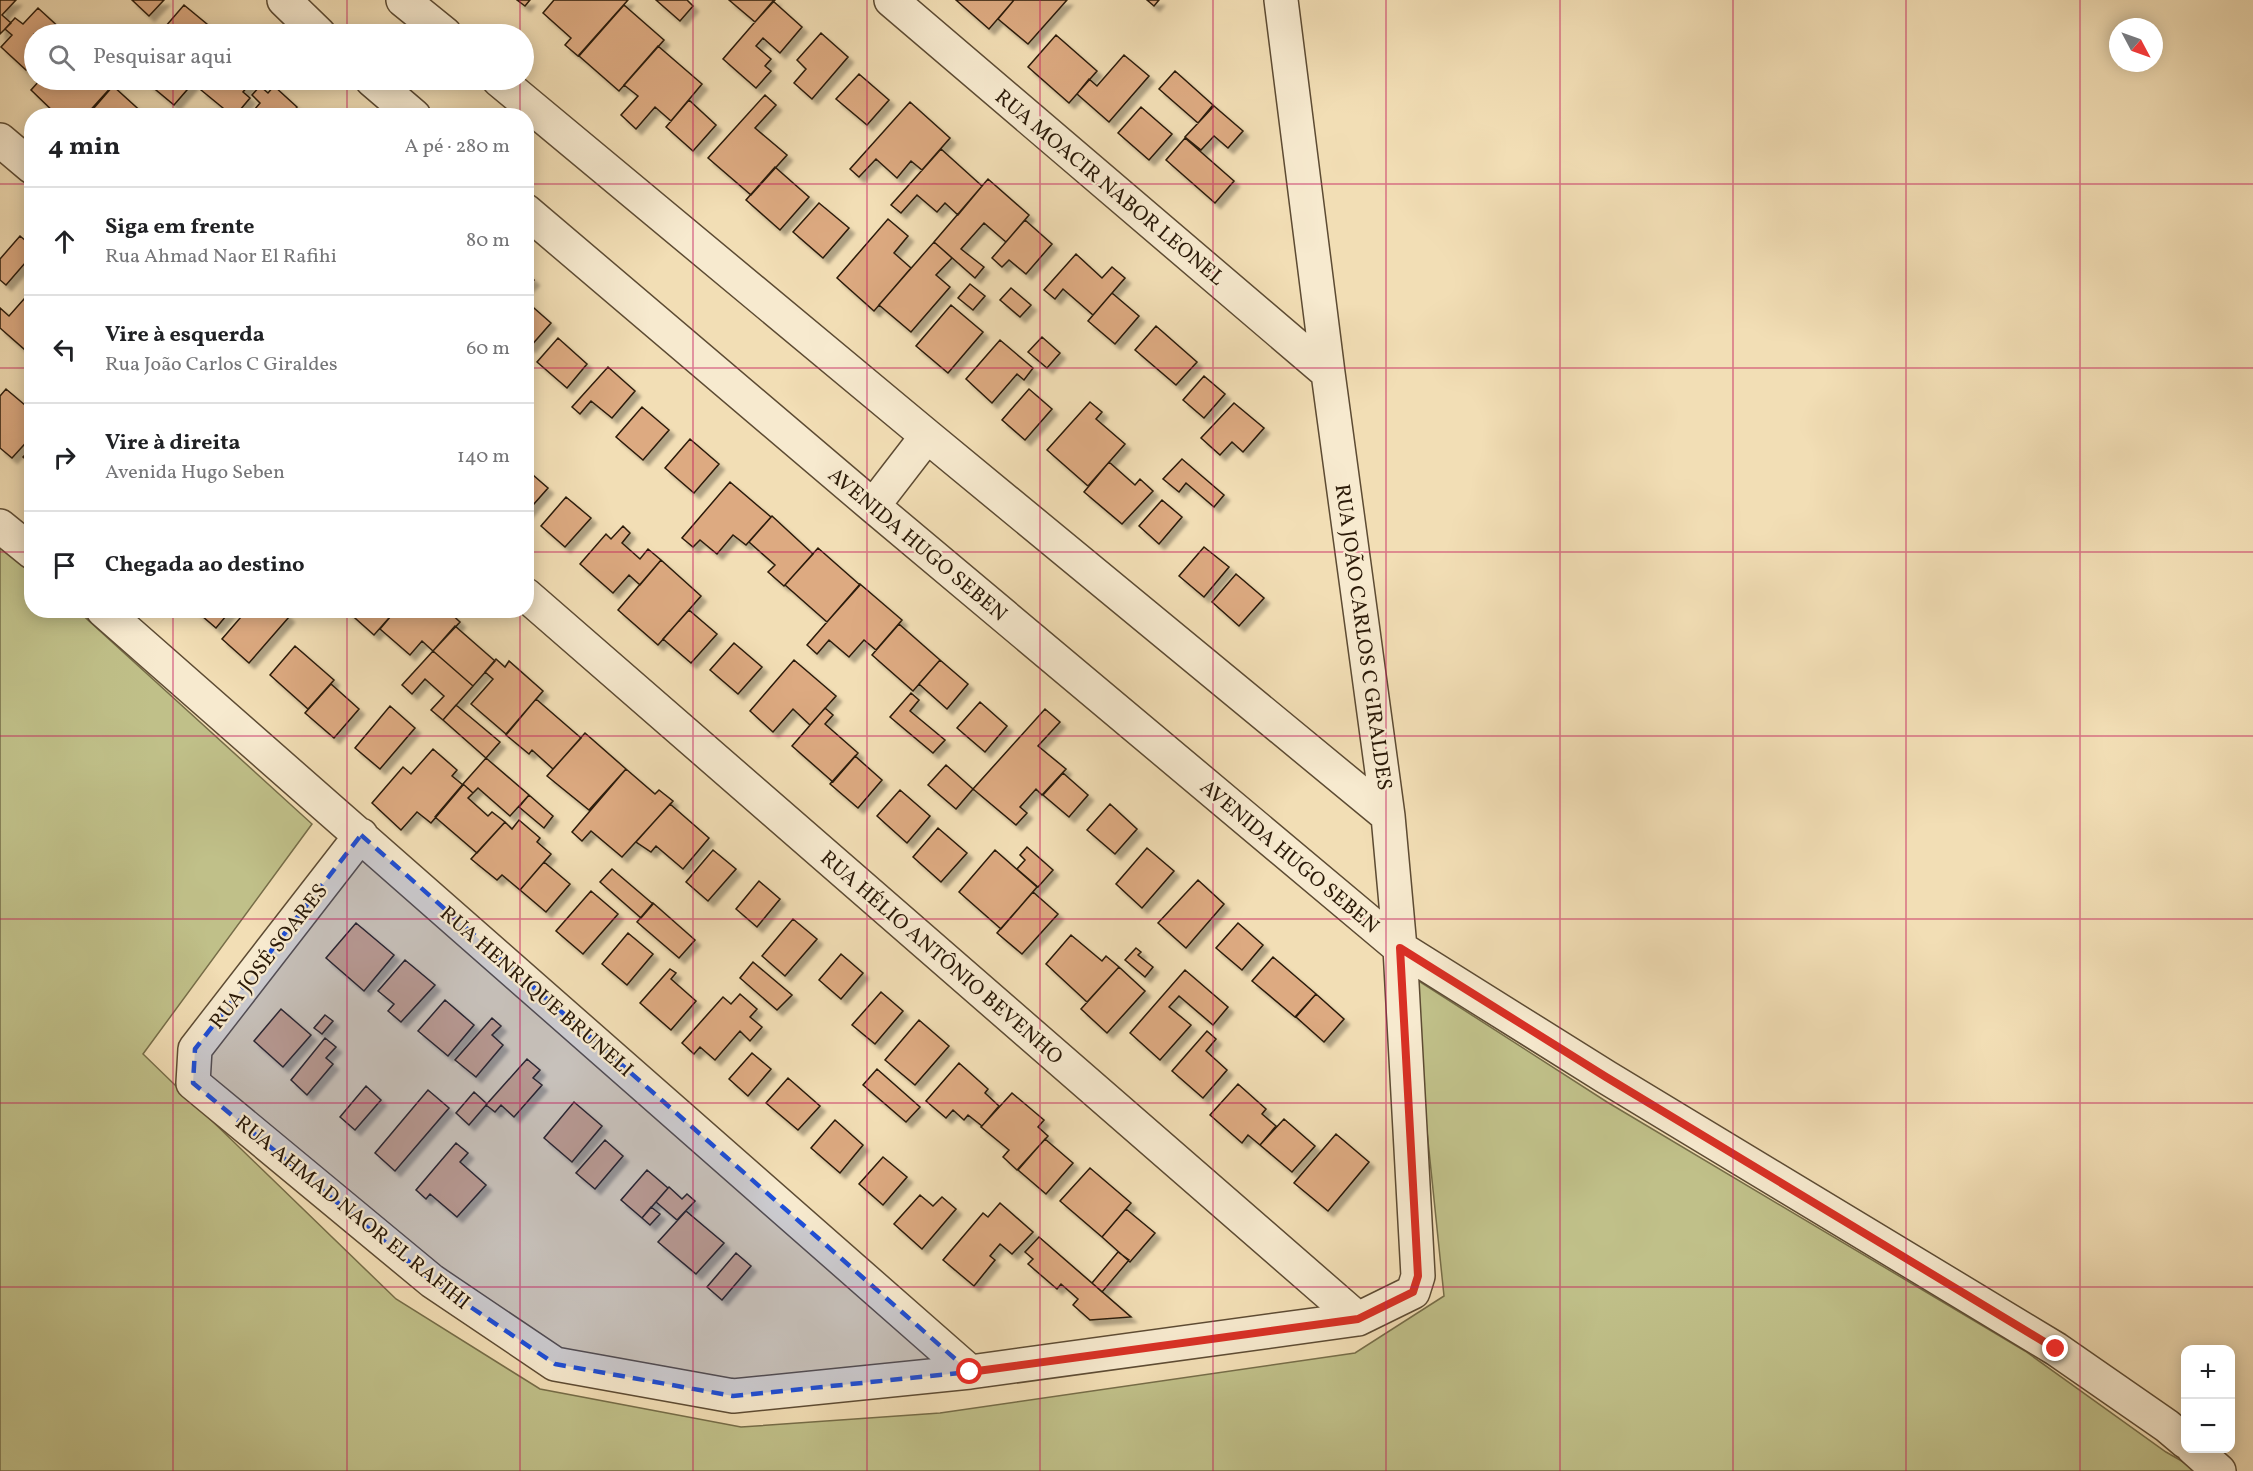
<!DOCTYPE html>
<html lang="pt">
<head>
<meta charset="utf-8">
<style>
  :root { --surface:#fff; --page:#f2f2f2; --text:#202124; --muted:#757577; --line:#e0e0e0 }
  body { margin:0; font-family:Vollkorn,serif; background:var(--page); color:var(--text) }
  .controls { position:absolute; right:18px; bottom:18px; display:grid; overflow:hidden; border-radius:12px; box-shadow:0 3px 15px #0003 }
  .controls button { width:54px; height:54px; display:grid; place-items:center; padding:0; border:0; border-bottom:2px solid var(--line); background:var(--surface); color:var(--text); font:30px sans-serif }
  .compass { position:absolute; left:2109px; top:18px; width:54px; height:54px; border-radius:50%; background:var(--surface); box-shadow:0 3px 15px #0003; rotate:131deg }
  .stop { position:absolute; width:18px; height:18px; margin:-14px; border:4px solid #d93025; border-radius:50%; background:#fff }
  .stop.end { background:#d93025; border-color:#fff; box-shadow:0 2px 6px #0008 }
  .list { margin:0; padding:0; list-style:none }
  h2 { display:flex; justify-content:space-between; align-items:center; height:78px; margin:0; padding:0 24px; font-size:26px }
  h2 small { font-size:20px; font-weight:400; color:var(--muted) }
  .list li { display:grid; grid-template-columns:39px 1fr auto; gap:18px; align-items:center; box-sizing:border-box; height:108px; padding:0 24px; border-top:2px solid var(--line) }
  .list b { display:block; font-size:22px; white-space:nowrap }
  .list p { margin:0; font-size:20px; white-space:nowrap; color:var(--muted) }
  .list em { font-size:20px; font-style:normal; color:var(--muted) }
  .icon { flex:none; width:33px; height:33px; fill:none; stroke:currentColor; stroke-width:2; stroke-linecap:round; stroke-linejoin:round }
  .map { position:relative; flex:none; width:2253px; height:1471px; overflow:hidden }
  .search { position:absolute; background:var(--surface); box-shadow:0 3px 15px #0003; left:24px; top:24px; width:510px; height:66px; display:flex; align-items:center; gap:15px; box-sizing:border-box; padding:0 21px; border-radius:33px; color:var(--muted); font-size:22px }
  .panel { position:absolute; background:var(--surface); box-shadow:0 3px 15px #0003; left:24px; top:108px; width:510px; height:510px; border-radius:24px }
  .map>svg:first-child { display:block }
  .green { fill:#c0c089; stroke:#766d48; stroke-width:1.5 }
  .building { fill:#ddaa81; stroke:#2b1a08; stroke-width:1.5; filter:url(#shadow) }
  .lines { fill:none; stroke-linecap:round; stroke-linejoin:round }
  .minor-casing { stroke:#5d4b33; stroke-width:36 }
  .minor { stroke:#f7eacf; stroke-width:33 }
  .route { stroke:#d93025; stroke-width:8 }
  .marked { fill:#1d4ed8; fill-opacity:0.2; stroke:#1d4ed8; stroke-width:4.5; stroke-dasharray:12 8; stroke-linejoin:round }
  .grid { fill:none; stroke:#c2185b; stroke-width:1.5; stroke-opacity:0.55 }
  .labels { text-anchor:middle; stroke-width:4.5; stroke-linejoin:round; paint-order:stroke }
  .street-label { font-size:21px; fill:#2b1a08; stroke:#f7eacf }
</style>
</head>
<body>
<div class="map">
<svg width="2253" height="1471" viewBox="0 0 2253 1471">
  <defs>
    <filter id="shadow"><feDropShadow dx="5.5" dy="5.5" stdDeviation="1.5" flood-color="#0004"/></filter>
  </defs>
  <rect width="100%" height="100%" fill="#f2deb5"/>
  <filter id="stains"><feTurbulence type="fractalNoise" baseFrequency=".00333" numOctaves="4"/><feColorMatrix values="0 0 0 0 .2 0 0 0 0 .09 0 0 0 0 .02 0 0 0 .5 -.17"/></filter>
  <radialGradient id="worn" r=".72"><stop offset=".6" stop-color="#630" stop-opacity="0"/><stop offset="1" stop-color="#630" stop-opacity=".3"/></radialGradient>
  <path class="green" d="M0 546 31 572 32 610 78 611 312 824 143 1054 396 1299 540 1389 741 1427 940 1413 1355 1353 1444 1296 1411 976 1607 1102 2025 1351 2166 1452 2199 1471H0Z"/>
  <path class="building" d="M0 0H16L2 15 11 23 0 34Z
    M132 0H164L149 16Z
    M517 0H530L525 6Z
    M554 0H628L578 56 565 45 571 38 543 13Z
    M656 0H687L693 6 680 21Z
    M729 0H775L755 22Z
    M956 0H1014L989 29Z
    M1014 0H1067L1028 44 998 19Z
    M1147 0H1159L1154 6Z
    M773 1 802 27 780 53 763 38 756 46 771 59 765 66 771 71 756 88 723 59Z
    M184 5 219 34H159Z
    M624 5 664 40 619 91 579 56Z
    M38 8 63 31 60 34H34V62L26 70 1 47 12 35 5 29 15 18 23 24Z
    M821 33 848 57 812 99 794 83 806 69 797 60Z
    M1056 35 1097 71 1069 103 1028 67Z
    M658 46 702 84 671 121 655 107 636 129 621 115 638 96 624 85Z
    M1124 55 1149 76 1109 122 1077 94 1089 79 1097 86Z
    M1175 71 1213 105 1198 123 1159 89Z
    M859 74 889 100 867 125 836 99Z
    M40 80H109L114 84 85 116H58L31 90Z
    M144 80H189L193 83 174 105Z
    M210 80H253L243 92 250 98 235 116H216L223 108 201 90Z
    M113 86 146 116H87Z
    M260 86 268 93 274 86 297 107 290 116H249L260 103 252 95Z
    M765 95 776 105 755 128 787 155 751 195 708 158Z
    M689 100 716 125 693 151 666 127Z
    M910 102 950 138 922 170 911 161 897 178 876 159 859 177 850 169Z
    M1214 106 1243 131 1228 148 1214 136 1201 150 1185 137Z
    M1141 107 1172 134 1149 160 1118 133Z
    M1185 138 1234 181 1215 203 1166 160Z
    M941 149 982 186 958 215 945 203 937 212 917 195 901 213 891 205Z
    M775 167 809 197 780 230 746 200Z
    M988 179 1029 215 1006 242 984 223 961 249 984 267 975 278 934 242Z
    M819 203 849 228 823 258 793 232Z
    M888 219 908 236 894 253 911 268 874 311 837 278Z
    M1025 220 1052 244 1026 274 1009 260 1002 267 992 258Z
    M20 236 32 246V255L6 285 0 280V259Z
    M934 242 952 258 936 275 950 287 911 332 879 305Z
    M1076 254 1102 278 1112 267 1125 278 1093 315 1063 289 1055 299 1044 290Z
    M526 273 534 280 526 288Z
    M970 284 985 296 973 310 958 298Z
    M1011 288 1031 305 1020 317 1000 300Z
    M32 290V356L0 328V308L9 316Z
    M1112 293 1139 316 1115 344 1088 321Z
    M526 301 551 323 530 347 526 344Z
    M951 305 983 332 948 373 916 346Z
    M1156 326 1197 362 1176 385 1135 350Z
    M1042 337 1060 353 1047 368 1028 352Z
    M558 338 587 364 567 388 537 362Z
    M1000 340 1033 368 1024 380 1017 374 992 403 966 379Z
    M608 367 635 391 612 418 591 401 580 414 572 407Z
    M1204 376 1225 394 1204 418 1183 400Z
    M6 389 32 411V436L12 458 0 448V396Z
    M1029 389 1052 409 1025 440 1002 420Z
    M1090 402 1102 412 1096 419 1125 444 1088 486 1047 450Z
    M1234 403 1264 428 1243 452 1232 442 1220 455 1201 438Z
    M642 407 669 430 643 460 616 437Z
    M690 439 719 464 694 493 665 468Z
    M32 448V465L23 457Z
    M1182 459 1224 495 1214 507 1186 483 1179 492 1163 479Z
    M1109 462 1135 485 1140 479 1153 491 1122 524 1084 492Z
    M526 469 548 488 526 513Z
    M730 482 771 517 746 545 733 535 717 554 700 540 693 547 682 538Z
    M566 497 591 518 565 547 541 526Z
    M1162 500 1182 517 1159 544 1139 526Z
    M772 516 813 554 784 586 768 572 775 565 749 542Z
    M623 526 630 533 622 543 640 559 648 549 661 560 640 585 629 575 613 593 580 564 606 534 611 539Z
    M1204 547 1229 567 1204 597 1179 576Z
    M818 548 860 585 827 622 785 585Z
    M661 560 701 596 658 645 618 610Z
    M1236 574 1264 598 1239 626 1212 602Z
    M860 584 902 620 876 650 864 640 849 657 829 640 817 654 807 645Z
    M195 610H231L216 628Z
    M247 610 255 612 257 610H282L289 617 249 663 222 639Z
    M346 610H396L374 635Z
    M396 610H447L460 622 433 651 422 641 410 655 380 629Z
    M689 610 717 634 691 663 663 639Z
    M899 624 940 660 913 691 872 655Z
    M455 626 495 661 473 686 433 651Z
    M734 643 762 667 738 694 710 670Z
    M295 646 334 680 308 709 270 675Z
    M433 651 473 686 443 720 431 710 444 696 425 679 412 694 402 685Z
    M496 659 505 667 509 661 543 691 506 734 471 704 493 679 485 672Z
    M794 660 836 696 810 725 793 709 773 732 750 711Z
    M940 660 968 684 947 709 919 684Z
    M331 684 359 709 334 738 305 713Z
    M911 693 919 700 910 711 945 740 933 753 890 717Z
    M536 699 581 738 553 769 532 750 529 754 506 735Z
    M980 702 1007 726 985 752 957 728Z
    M456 705 500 742 486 758 443 720Z
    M390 706 415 728 380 769 355 748Z
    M825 708 833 715 825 724 858 753 833 782 792 746Z
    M1045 709 1060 722 1038 746 1066 769 1042 795 1036 789 1020 807 1027 813 1016 825 973 789Z
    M585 733 626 769 589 810 547 776Z
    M433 749 457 770 452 776 463 785 431 823 417 812 401 830 372 803 403 767 411 774Z
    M855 756 882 780 858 808 830 784Z
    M486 758 529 795 510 816 478 788 473 793 463 784Z
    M946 765 973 789 956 809 928 785Z
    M626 769 655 794 659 790 673 801 622 857 591 831 582 841 572 832Z
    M1063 773 1088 795 1069 817 1043 795Z
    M463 784 473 793 468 798 488 816 492 812 505 822 477 853 435 817Z
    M900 790 930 816 907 843 877 816Z
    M529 795 553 816 544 828 519 807Z
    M670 804 709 838 683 869 656 846 651 852 636 842Z
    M1110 804 1137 829 1115 854 1087 830Z
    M519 820 540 838 537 842 551 854 520 890 502 875 497 880 471 859 505 822 512 829Z
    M938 828 967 853 941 882 913 857Z
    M1027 847 1053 870 1038 887 1017 869 1025 860 1020 855Z
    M1147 848 1174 871 1142 908 1116 884Z
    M713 850 736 869 708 901 686 882Z
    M995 850 1037 887 1001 929 959 892Z
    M544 862 570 884 546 912 520 890Z
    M612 869 653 904 641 918 600 882Z
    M1198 880 1224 904 1186 948 1158 923Z
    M759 881 780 899 757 927 736 909Z
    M591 891 618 914 583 954 556 931Z
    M1033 892 1058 914 1022 954 997 933Z
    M653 903 695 940 679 958 637 922Z
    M793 919 817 939 785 976 762 956Z
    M356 923 394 955 364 991 326 958Z
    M1238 923 1263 945 1242 970 1216 948Z
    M628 933 653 954 627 985 602 964Z
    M1071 935 1102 961 1106 956 1119 967 1087 1002 1046 964Z
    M1136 948 1141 952 1138 955 1153 967 1145 977 1125 960Z
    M841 954 863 973 841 999 819 980Z
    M1273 957 1316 994 1295 1017 1252 981Z
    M405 960 435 985 401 1022 388 1011 394 1004 378 991Z
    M753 962 792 995 777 1010 740 978Z
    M1119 967 1145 991 1107 1033 1081 1009Z
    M670 969 676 973 671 979 696 1001 671 1030 640 1003Z
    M1185 970 1228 1007 1213 1025 1179 996 1169 1007 1191 1025 1160 1060 1130 1033Z
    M881 992 903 1011 875 1044 852 1025Z
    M740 994 757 1009 750 1017 762 1027 750 1041 740 1031 715 1060 700 1047 694 1054 682 1043 723 997 731 1004Z
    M1316 994 1344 1019 1324 1042 1296 1017Z
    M445 1000 474 1025 448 1056 418 1031Z
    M281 1009 311 1035 283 1067 254 1041Z
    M325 1015 333 1021 322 1034 314 1028Z
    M492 1018 501 1026 492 1035 503 1045 476 1077 455 1060Z
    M919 1020 949 1046 915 1085 885 1060Z
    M1207 1031 1216 1039 1206 1051 1227 1070 1203 1098 1172 1071Z
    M325 1038 336 1047 326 1058 333 1064 307 1095 291 1080Z
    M752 1053 771 1069 748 1096 729 1079Z
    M527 1059 540 1070 533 1078 542 1085 514 1117 501 1105 495 1112 486 1105Z
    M959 1063 988 1089 985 1093 999 1106 982 1126 968 1115 964 1120 953 1110 946 1118 926 1101Z
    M877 1069 920 1107 906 1122 863 1085Z
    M788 1078 820 1106 798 1130 766 1103Z
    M1238 1084 1266 1109 1262 1114 1276 1126 1260 1145 1248 1135 1242 1143 1210 1115Z
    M366 1086 381 1100 355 1130 340 1117Z
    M428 1090 449 1108 395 1171 375 1153Z
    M474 1092 487 1104 469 1125 456 1113Z
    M1012 1093 1044 1120 1038 1127 1048 1136 1017 1170 1003 1157 1009 1150 981 1127Z
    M574 1102 602 1126 572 1162 544 1138Z
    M1284 1119 1315 1146 1292 1172 1260 1145Z
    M835 1120 863 1145 840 1173 811 1148Z
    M1336 1134 1369 1162 1328 1211 1294 1183Z
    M1045 1139 1073 1163 1046 1194 1018 1170Z
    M605 1140 623 1156 595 1189 576 1173Z
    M456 1143 468 1153 460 1162 486 1185 457 1217 430 1194 426 1199 416 1190Z
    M883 1157 907 1177 883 1205 859 1184Z
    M1090 1168 1131 1203 1102 1237 1060 1201Z
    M647 1170 668 1188 642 1218 621 1200Z
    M669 1187 682 1199 687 1194 695 1201 677 1220 656 1202Z
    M920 1195 933 1206 942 1197 956 1209 922 1249 894 1224Z
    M1000 1203 1033 1232 1012 1254 1000 1244 990 1256 995 1260 974 1286 943 1260 983 1213 988 1217Z
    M651 1207 660 1214 650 1225 642 1218Z
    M1126 1209 1155 1233 1130 1262 1102 1237Z
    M686 1211 724 1243 696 1274 658 1242Z
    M1039 1237 1131 1317 1090 1320 1073 1305 1078 1299 1061 1284 1057 1289 1028 1264 1033 1259 1025 1252Z
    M1118 1252 1129 1260 1102 1292 1092 1283Z
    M736 1253 751 1266 722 1300 707 1287Z"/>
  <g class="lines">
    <g class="minor-casing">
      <path id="minor" d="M284 0 319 34
        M403 0 445 34
        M891 0 1328 373
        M372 80 414 116
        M499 80 927 436 1388 816
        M0 140 32 167
        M526 211 873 506 1400 948 1606 1077 2056 1349 2167 1426 2186 1442
        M873 506 927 436
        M0 526 32 552
        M526 595 1358 1319
        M103 610 970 1372
        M361 835 195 1049 193 1083 432 1281 555 1364 733 1396 970 1372 1358 1319 1413 1292 1418 1276 1400 948 1388 816 1328 373 1281 0
        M2193 1448 2219 1471"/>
    </g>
    <use href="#minor" class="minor"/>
  </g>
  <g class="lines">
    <path class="route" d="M970 1372 1358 1319 1413 1292 1418 1276 1400 948 1606 1077 2056 1349"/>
  </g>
  <path class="marked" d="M361 835 970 1372 733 1396 555 1364 432 1281 193 1083 195 1049Z"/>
  <path class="grid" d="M173 0V34M347 0V34M520 0V34M693 0V1471M867 0V1471M1040 0V1471M1213 0V1471M1386 0V1471M1560 0V1471M1733 0V1471M1906 0V1471M2080 0V1471M173 80V116M347 80V116M520 80V116M0 184H32M526 184H2253M0 368H32M526 368H2253M0 552H32M526 552H2253M173 610V1471M347 610V1471M520 610V1471M0 736H2253M0 919H2253M0 1103H2253M0 1287H2253"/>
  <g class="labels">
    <g class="street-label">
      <text transform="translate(1110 187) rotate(40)" y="7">RUA MOACIR NABOR LEONEL</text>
      <text transform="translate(918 544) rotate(40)" y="7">AVENIDA HUGO SEBEN</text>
      <text transform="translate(1364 637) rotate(82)" y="7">RUA JOÃO CARLOS C GIRALDES</text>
      <text transform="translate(1290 856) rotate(40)" y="7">AVENIDA HUGO SEBEN</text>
      <text transform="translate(268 956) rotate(-52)" y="7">RUA JOSÉ SOARES</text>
      <text transform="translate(942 957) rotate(41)" y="7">RUA HÉLIO ANTÔNIO BEVENHO</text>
      <text transform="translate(537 991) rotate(41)" y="7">RUA HENRIQUE BRUNELI</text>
      <text transform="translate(353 1212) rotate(39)" y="7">RUA AHMAD NAOR EL RAFIHI</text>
    </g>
  </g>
  <rect width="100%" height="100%" filter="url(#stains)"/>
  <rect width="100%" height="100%" fill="url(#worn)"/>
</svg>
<div class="controls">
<button>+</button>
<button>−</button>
</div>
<svg class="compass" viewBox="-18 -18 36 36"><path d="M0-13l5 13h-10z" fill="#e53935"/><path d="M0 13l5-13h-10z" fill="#757577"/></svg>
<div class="stop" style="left:970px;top:1372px"></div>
<div class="stop end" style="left:2056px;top:1349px"></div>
<div class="search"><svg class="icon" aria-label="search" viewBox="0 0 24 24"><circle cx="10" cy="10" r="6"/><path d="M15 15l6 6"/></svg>Pesquisar aqui</div>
<section class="panel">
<h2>4 min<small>A pé · 280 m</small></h2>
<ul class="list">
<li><svg class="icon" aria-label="ahead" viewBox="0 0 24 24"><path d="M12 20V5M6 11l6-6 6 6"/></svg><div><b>Siga em frente</b><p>Rua Ahmad Naor El Rafihi</p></div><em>80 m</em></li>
<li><svg class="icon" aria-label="left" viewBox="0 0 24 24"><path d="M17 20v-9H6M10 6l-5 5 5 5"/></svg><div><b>Vire à esquerda</b><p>Rua João Carlos C Giraldes</p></div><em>60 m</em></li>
<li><svg class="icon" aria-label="right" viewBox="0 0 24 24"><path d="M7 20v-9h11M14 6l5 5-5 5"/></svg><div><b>Vire à direita</b><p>Avenida Hugo Seben</p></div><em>140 m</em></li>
<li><svg class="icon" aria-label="arrive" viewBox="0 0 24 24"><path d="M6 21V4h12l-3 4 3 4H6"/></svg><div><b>Chegada ao destino</b></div></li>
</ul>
</section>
</div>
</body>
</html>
